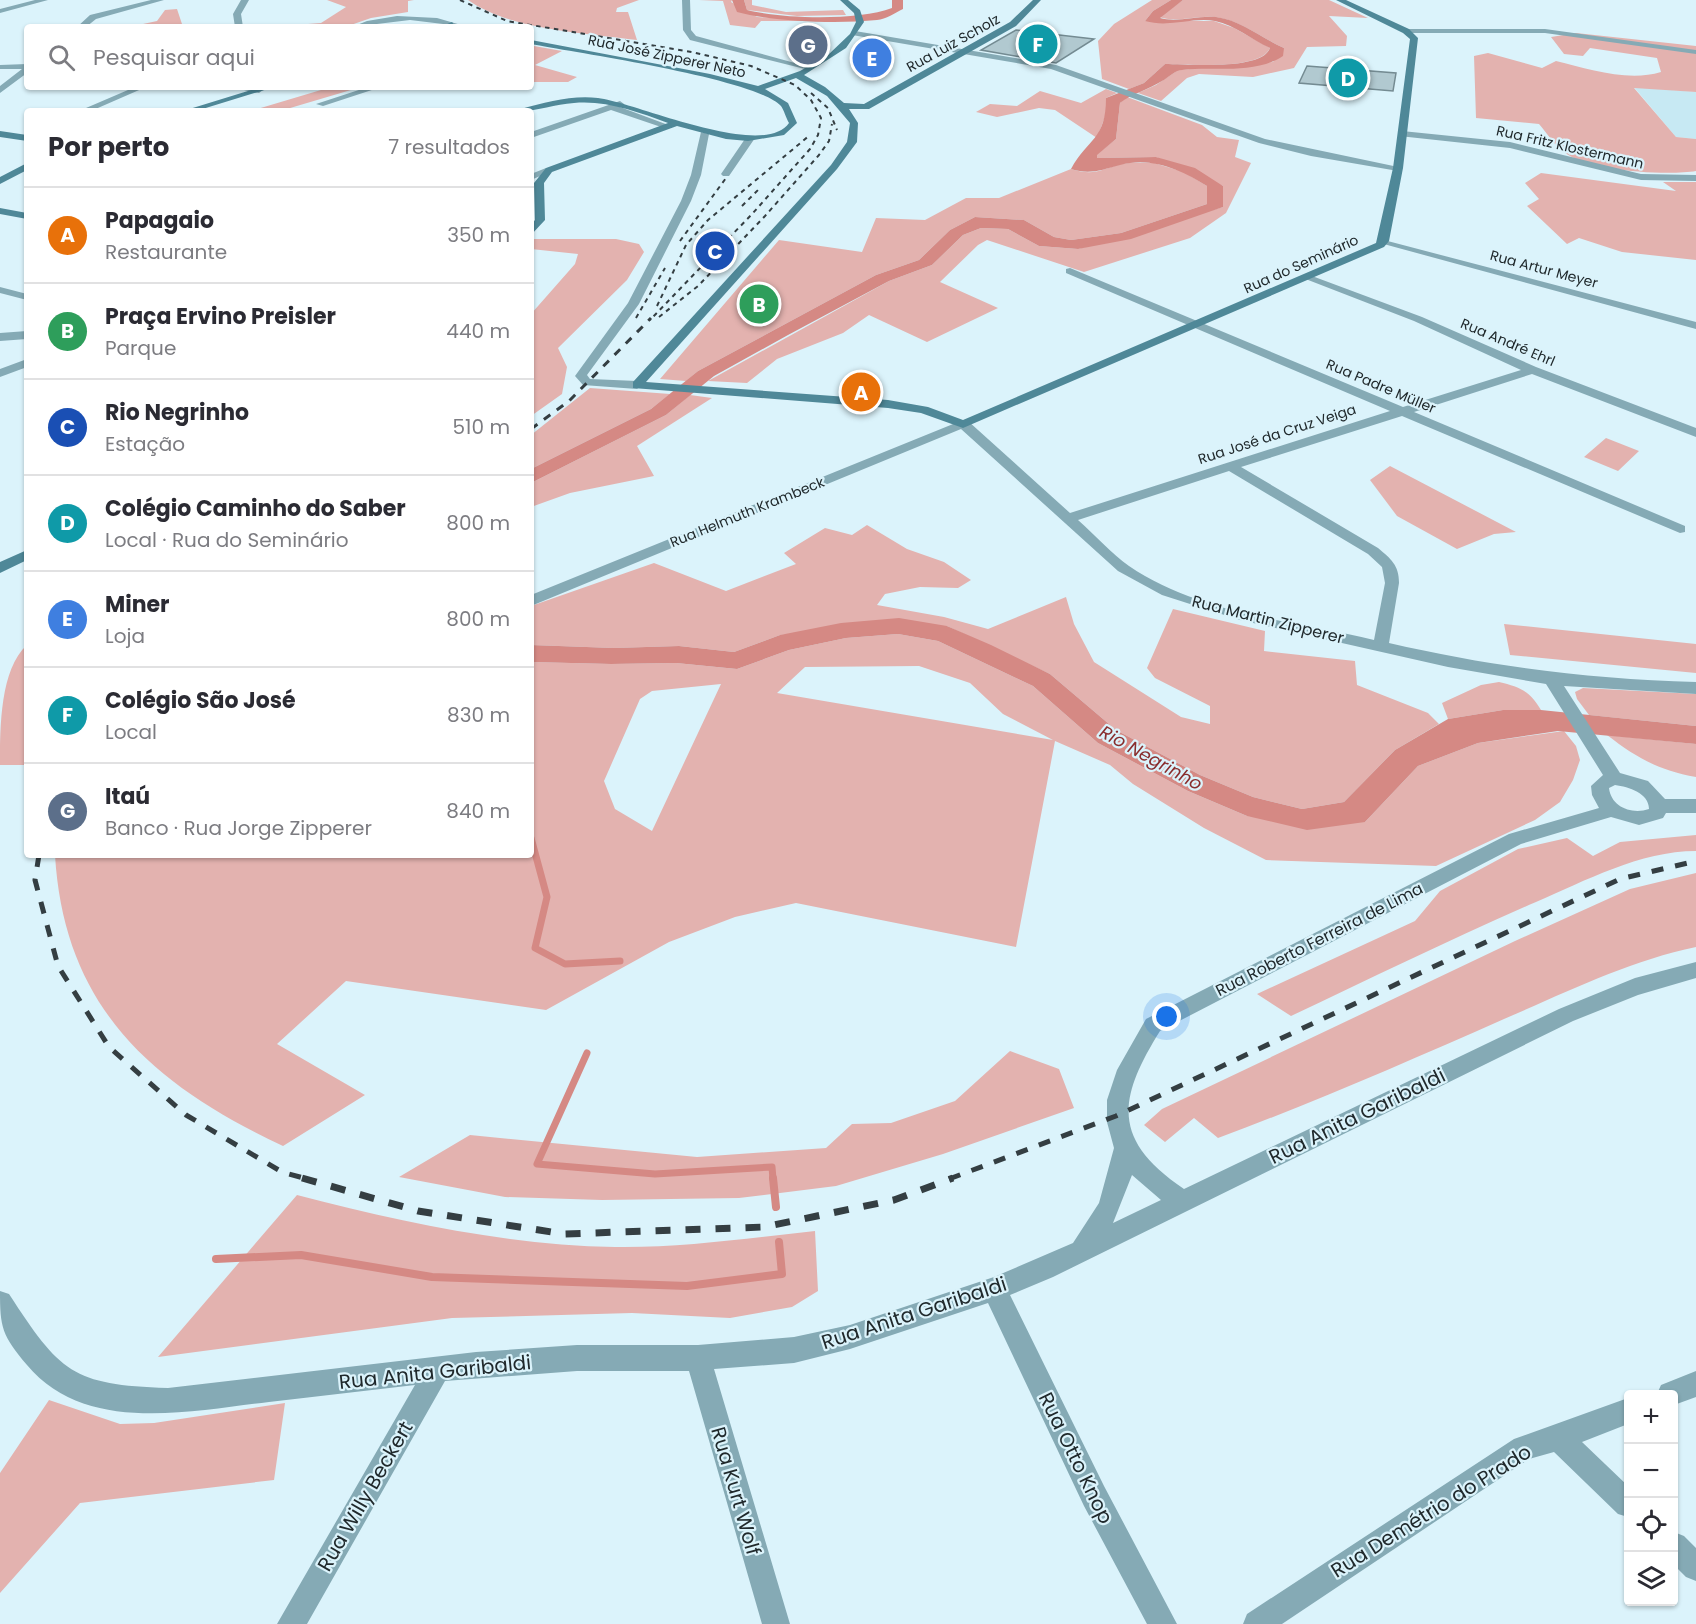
<!DOCTYPE html>
<html lang="pt">
<head>
<meta charset="utf-8">
<style>
  :root { --surface:#fff; --page:#f7f7f7; --text:#2b2b33; --muted:#7c7c81; --line:#e1e1e2; --accent:#d64648 }
  body { margin:0; font-family:Poppins,sans-serif; background:var(--page); color:var(--text) }
  .controls { position:absolute; right:18px; bottom:18px; display:grid; overflow:hidden; border-radius:6px; box-shadow:0 2px 4px #0004 }
  .controls button { width:54px; height:54px; display:grid; place-items:center; padding:0; border:0; border-bottom:2px solid var(--line); background:var(--surface); color:var(--text); font:30px sans-serif }
  .you { position:absolute; left:1167px; top:1017px; width:21px; height:21px; margin:-15px; border:4px solid #fff; border-radius:50%; background:#1a73e8; box-shadow:0 0 0 9px #1a73e833 }
  .badge { display:grid; place-items:center; width:39px; height:39px; border-radius:50%; background:var(--accent); color:#fff; font-size:20px; font-weight:700 }
  .pin { position:absolute; translate:-50% -50%; border:3px solid #fff; box-shadow:0 2px 6px #0006 }
  .list { margin:0; padding:0; list-style:none }
  h2 { display:flex; justify-content:space-between; align-items:center; height:78px; margin:0; padding:0 24px; font-size:26px }
  h2 small { font-size:20px; font-weight:400; color:var(--muted) }
  .list li { display:grid; grid-template-columns:39px 1fr auto; gap:18px; align-items:center; box-sizing:border-box; height:96px; padding:0 24px; border-top:2px solid var(--line) }
  .list b { display:block; font-size:22px; white-space:nowrap }
  .list p { margin:0; font-size:20px; white-space:nowrap; color:var(--muted) }
  .list em { font-size:20px; font-style:normal; color:var(--muted) }
  .icon { flex:none; width:33px; height:33px; fill:none; stroke:currentColor; stroke-width:2; stroke-linecap:round; stroke-linejoin:round }
  .map { position:relative; flex:none; width:1696px; height:1624px; overflow:hidden }
  .search { position:absolute; background:var(--surface); box-shadow:0 2px 4px #0004; left:24px; top:24px; width:510px; height:66px; display:flex; align-items:center; gap:15px; box-sizing:border-box; padding:0 21px; border-radius:6px; color:var(--muted); font-size:22px }
  .panel { position:absolute; background:var(--surface); box-shadow:0 2px 4px #0004; left:24px; top:108px; width:510px; height:750px; border-radius:6px }
  .map>svg:first-child { display:block }
  .built { fill:#c7e9f3 }
  .green { fill:#e3b2af; fill-rule:evenodd }
  .water { fill:#d58984 }
  .lines { fill:none; stroke-linecap:round; stroke-linejoin:round }
  .stream-far1 { stroke:#d58984; stroke-width:7 }
  .stream { stroke:#d58984; stroke-width:8 }
  .building { fill:#b1c9d0; stroke:#748b92; stroke-width:1.5 }
  .street { fill:#85aab5; fill-rule:evenodd }
  .secondary { fill:#4f8898; fill-rule:evenodd }
  .rail-far3 { stroke:#343e42; stroke-width:2; stroke-dasharray:4.5 4.5; stroke-linecap:butt }
  .rail-far2 { stroke:#343e42; stroke-width:3; stroke-dasharray:8 8; stroke-linecap:butt }
  .rail-far1 { stroke:#343e42; stroke-width:5; stroke-dasharray:12 12; stroke-linecap:butt }
  .rail { stroke:#343e42; stroke-width:7; stroke-dasharray:15 15; stroke-linecap:butt }
  .labels { text-anchor:middle; stroke-width:4.5; stroke-linejoin:round; paint-order:stroke }
  .far-street-label { font-size:14px; fill:#20292c; stroke:#dbf3fb }
  .street-label { font-size:16px; fill:#20292c; stroke:#dbf3fb }
  .water-label { font-size:18px; font-style:italic; fill:#892e2e; stroke:#dbf3fb }
  .near-street-label { font-size:20px; fill:#20292c; stroke:#dbf3fb }
</style>
</head>
<body>
<div class="map">
<svg width="1696" height="1624" viewBox="0 0 1696 1624">
  <rect width="100%" height="100%" fill="#dbf3fb"/>
  <path class="built" d="M1634 87 1696 92V139L1676 137Z"/>
  <path class="green" d="M327 0H414L408 1V12L371 18 345 27H307L308 24 321 23 346 7Z
    M468 0H639L617 8 616 12H628L637 40C586 33 510 30 468 0Z
    M699 0H732L731 2 757 17 829 21H761L755 28 730 25 723 1Z
    M744 0H752V5L786 12 843 10 846 15 797 16 747 10Z
    M1152 0H1171L1153 11 1145 21H1214L1234 28 1270 48C1260 71 1188 64 1165 64L1144 83 1129 89 1102 79 1098 41 1114 24Z
    M1183 0H1329L1368 18 1329 16 1347 36 1346 46 1307 47 1294 68 1253 77 1199 74 1187 78 1161 101 1138 93 1156 85 1178 70 1273 62 1284 48C1261 38 1241 20 1215 17 1197 15 1176 23 1159 17Z
    M177 9 183 27H129L157 21 165 10Z
    M1576 33 1696 46V92L1634 88 1676 137 1696 139V171C1667 176 1586 171 1564 152 1554 145 1547 133 1539 124L1476 118 1474 56 1488 53 1542 68 1556 61C1588 69 1628 82 1661 72L1657 58 1590 48 1583 56 1564 54 1551 37Z
    M534 46 562 51 535 65 577 77 568 82H531V49Z
    M331 87H361L280 111H251Z
    M1106 89 1117 93 1106 98V114L1097 138 1055 110 1039 108 997 117 976 112 990 104 1017 106 1040 91 1081 103Z
    M1127 97 1202 125 1217 137 1239 140 1235 157 1251 163 1226 213 1190 238 1084 272 987 240 978 245 940 282 998 308 927 342 869 315 843 333 777 359 747 383 708 381 889 281 932 265 963 235 981 228 1008 229 1039 246 1078 249 1223 207V186L1156 157 1097 158 1096 155 1116 139 1120 103Z
    M1154 163 1184 172 1207 186V204L1121 233 1071 240 1054 237 1024 220 975 217 950 230 919 260 876 275 698 371 686 381 660 379 779 240 862 252 876 218 925 220 966 198H999L1071 169C1094 176 1100 170 1121 164 1131 162 1144 163 1154 163Z
    M1541 173 1676 191 1663 182H1696V260L1622 252 1579 238 1567 244 1527 206 1539 199 1525 183Z
    M534 239H616L639 244 644 252 627 280 558 348 567 367 562 394 531 416V314L575 264 578 254 531 249Z
    M590 388 670 394 651 409 531 469V435Z
    M690 395 712 398 637 446 654 476 570 493 531 507V483L666 415Z
    M1606 438 1639 451 1618 471 1584 457Z
    M1390 466 1516 532 1494 534 1457 549 1397 516 1370 480Z
    M867 525 907 549 944 562 971 580 958 588 920 587 885 594 877 605 944 617 988 629 1066 597 1074 624 1094 662 1181 717 1210 724V706L1155 678 1147 668 1173 609 1265 631 1264 651 1355 661 1357 685 1428 713 1439 724 1395 750 1344 802 1302 809 1253 797 1200 775 1116 730 1050 674 947 626 780 635 734 652 679 646 614 648 531 645V606L654 563 726 591 796 564 784 553 825 528 852 535Z
    M1504 624 1696 644V673L1510 655Z
    M898 634 938 641 1033 686 1098 743 1188 791 1247 816 1365 822 1418 766 1478 743 1564 731 1576 746 1580 760 1573 780 1560 802 1535 820 1436 866 1266 860 1204 828 1133 784 1110 765 1055 741 1016 947 796 903 735 917 669 942 546 1010 346 981 277 1044 365 1095 283 1146C153 1085 64 1008 55 855H531V662L611 664 676 663 737 669 789 650 846 638ZM919 666 970 683 1003 714 1053 740 777 693 805 667ZM721 684 652 831 615 809 604 781 640 699 652 691Z
    M27 645V765H0C0 728 0 669 27 645Z
    M1499 682C1520 687 1530 691 1541 710H1503L1448 719 1442 703 1481 685Z
    M1583 688 1696 694V726L1589 715 1577 699 1575 692Z
    M1607 735 1696 744V777C1658 770 1637 758 1607 735Z
    M1696 835V851C1640 851 1585 881 1536 902 1453 938 1372 978 1291 1016L1257 994 1415 921 1440 891 1518 849 1567 838 1593 856 1620 842Z
    M1696 873V947C1629 961 1567 992 1504 1019 1409 1061 1315 1102 1218 1138L1194 1118 1165 1142 1144 1125 1162 1109 1515 941 1630 889Z
    M1010 1051 1059 1069 1074 1108 943 1154 836 1186 739 1198 602 1200 505 1197 399 1177 470 1135 697 1157 826 1148 852 1124 891 1123 955 1101Z
    M297 1195C401 1222 507 1245 615 1247 681 1248 749 1238 815 1231L818 1291 792 1307 730 1318 632 1313 452 1318 158 1357Z
    M49 1400 120 1424 154 1423 285 1403 274 1480 80 1503 0 1593V1473Z"/>
  <path class="water" d="M732 0H744L747 10C783 19 858 21 892 8V0H903V9C895 13 886 19 877 20 837 24 776 22 737 12Z
    M1171 0H1183L1160 18C1177 23 1198 15 1216 17 1241 20 1261 38 1284 48L1283 56C1254 75 1214 66 1182 70 1175 70 1168 78 1162 81 1148 90 1133 93 1120 103L1116 139 1097 155V158L1156 157 1195 168 1223 186V207L1131 239 1078 249 1039 246 1008 229 981 228 963 235 932 265 889 281 788 335 714 376 666 415 531 483V469L651 409 698 371 876 275 919 260 950 230 975 217 1024 220 1054 237 1071 240 1121 233 1207 204V186C1182 170 1151 156 1120 165 1101 170 1090 175 1071 169 1088 138 1106 140 1106 98L1144 83 1165 64C1187 64 1262 71 1270 48 1252 40 1235 25 1215 21 1192 17 1169 28 1145 21L1153 11Z
    M899 618 947 626 991 645 1050 674 1116 730 1200 775 1253 797 1302 809 1344 802 1395 750 1448 719 1503 710H1541L1696 726V744L1558 731 1478 743 1418 766 1365 822 1307 830 1247 816 1188 791 1098 743 1033 686 938 641 898 634 846 638 789 650 737 669 676 663 611 664 531 662V645L614 648 679 646 734 652 780 635 841 623Z"/>
  <g class="lines">
    <path class="stream-far1" d="M531 838 547 897 535 948 565 964 620 961
      M587 1053 537 1164 655 1174 772 1167 773 1179"/>
    <path class="stream" d="M773 1178 776 1207
      M216 1259 301 1255 432 1277 687 1286 782 1274 779 1242"/>
  </g>
  <path class="building" d="M1016 30 1094 39 1056 63 981 50Z
    M1307 66 1396 73 1393 91 1299 83Z"/>
  <g class="lines">
    <path class="street" d="M35 0H48L0 13V9Z
      M151 0H164L96 19 86 27H77L90 15Z
      M241 0H249L241 14 243 27H235L233 14Z
      M682 0H690L691 30 696 36 813 68 809 70 690 40 683 30Z
      M397 16 437 18 468 27 410 20 352 27 367 21Z
      M1406 29H1545L1696 50V54L1545 33H1403Z
      M855 31 1056 65 1265 139 1403 168 1398 171 1311 156 1259 143 1051 69 852 35Z
      M27 64V73L0 93V86L22 69H0V65Z
      M135 87H146L91 111H79Z
      M229 87H255L263 90 259 93Z
      M368 87H381L323 106 316 104Z
      M620 101 624 104 620 107 671 126 664 128 611 110 531 138V132Z
      M1402 131 1510 142 1641 174 1696 175V181L1641 180 1510 148 1399 136V132Z
      M701 132 709 134 701 175 691 201 639 304 587 375 590 379 637 381 643 385 637 389 583 385 575 376 628 303 681 201 691 175Z
      M747 136 755 138 729 176H723L721 174Z
      M546 168 554 170 531 180V174Z
      M1380 239 1696 322V329L1380 243Z
      M1070 268 1403 407 1521 370 1414 321 1303 278 1312 276 1422 317 1536 367 1696 428V437L1532 374 1414 412 1685 526V532L1680 533 1402 416 1241 467 1378 548C1391 559 1399 565 1399 583L1389 643C1493 667 1590 679 1696 682V694L1564 686 1620 773 1648 781 1665 799H1696V813H1666L1663 818 1639 825 1611 817 1521 844 1160 1031C1117 1100 1112 1140 1184 1189L1559 1009 1635 978 1696 962V978L1638 995 1573 1021 1053 1277 1010 1295 1104 1486 1177 1624H1147L1084 1506 988 1303 850 1349 794 1363 714 1369 790 1624H762L689 1371H577L445 1381 307 1624H277L415 1385C366 1391 318 1396 269 1402 191 1411 85 1435 27 1365 2 1335 0 1328 0 1291L9 1294C60 1372 72 1385 168 1388L476 1352 577 1345H698L794 1337 850 1325 994 1277 1073 1243 1099 1203 1114 1148 1107 1122V1100L1117 1070 1146 1019 1509 834 1599 808 1592 795 1591 786 1603 775 1546 684 1448 667 1240 620 1162 595 1118 571 961 429 531 606V595L963 420 968 421 1070 513 1390 411 1066 273V269ZM1229 471 1368 554 1382 567 1385 583 1374 640C1294 621 1199 614 1129 566 1111 553 1095 535 1078 520ZM1615 785C1629 787 1649 793 1649 809 1632 815 1611 807 1609 788ZM1132 1175 1161 1200 1113 1223Z
      M0 287 27 294V300L0 293Z
      M27 331V339L0 341V333Z
      M27 359V367L0 377V369Z
      M1696 1371V1397L1674 1405V1394H1657L1661 1385Z
      M1628 1398V1424L1582 1442 1628 1486V1517L1618 1514 1554 1452 1529 1459 1282 1624H1243L1247 1614 1514 1439Z
      M1674 1532 1684 1536 1696 1548V1581L1686 1577 1674 1565Z"/>
    <path class="secondary" d="M840 0H848L860 10 864 22 846 48 804 75 825 87 844 103 864 104 1010 22 1033 0H1041L1016 26 869 109H849L858 123 857 142 837 169 646 382 888 400 928 407 963 420 1376 243 1393 168 1410 39 1403 33 1336 0H1346L1409 29 1418 38 1403 168 1389 241 1384 247 963 428 921 413 888 408 633 388V382L831 165 847 142 850 123 827 96 796 78 765 89 788 103 797 123 784 135 748 141 726 139 677 126 552 172 544 183 545 220 531 235V225L535 220 534 183 546 168 668 123C638 112 606 100 574 103 555 104 538 111 520 111L521 109C546 102 572 95 598 98 637 103 763 160 789 123 786 118 784 110 781 106 754 78 577 53 531 44V40L710 74 758 86 800 71 828 55 850 34 856 22 854 13Z
      M452 22 455 26 440 27Z
      M261 87H274L196 111H183Z
      M0 131 27 135V141L0 137Z
      M27 163V170L0 184V177Z
      M0 208 27 213V219L0 214Z
      M27 550V560L0 573V562Z"/>
    <path class="rail-far3" d="M460 0 507 21 692 52 751 66 795 85 811 100 821 118 818 135 810 149 753 213 650 320
      M811 93 828 108 837 130
      M742 206 761 187
      M680 241 726 178
      M657 306 686 245 708 220 810 135
      M659 317 698 286 765 216 819 155 829 141 832 124
      M636 318 665 268"/>
    <path class="rail-far2" d="M531 429 569 401 651 318"/>
    <path class="rail-far1" d="M39 855 35 880 58 966 109 1047 186 1115 282 1172 307 1179
      M949 1179 1116 1116 1620 879 1696 861"/>
    <path class="rail" d="M302 1178 418 1211 564 1234 764 1227 894 1200 953 1178"/>
  </g>
  <g class="labels">
    <g class="far-street-label">
      <text transform="translate(953 43) rotate(-29)" y="5">Rua Luiz Scholz</text>
      <text transform="translate(667 56) rotate(12)" y="5">Rua José Zipperer Neto</text>
      <text transform="translate(1570 147) rotate(13)" y="5">Rua Fritz Klostermann</text>
      <text transform="translate(1301 264) rotate(-24)" y="5">Rua do Seminário</text>
      <text transform="translate(1544 269) rotate(15)" y="5">Rua Artur Meyer</text>
      <text transform="translate(1508 342) rotate(23)" y="5">Rua André Ehrl</text>
      <text transform="translate(1381 386) rotate(23)" y="5">Rua Padre Müller</text>
      <text transform="translate(1277 434) rotate(-18)" y="5">Rua José da Cruz Veiga</text>
      <text transform="translate(747 512) rotate(-22)" y="5">Rua Helmuth Krambeck</text>
    </g>
    <g class="street-label">
      <text transform="translate(1268 619) rotate(14)" y="6">Rua Martin Zipperer</text>
      <text transform="translate(1319 939) rotate(-27)" y="6">Rua Roberto Ferreira de Lima</text>
    </g>
    <g class="water-label">
      <text transform="translate(1151 758) rotate(29)" y="6">Rio Negrinho</text>
    </g>
    <g class="near-street-label">
      <text transform="translate(1357 1116) rotate(-26)" y="7">Rua Anita Garibaldi</text>
      <text transform="translate(914 1313) rotate(-18)" y="7">Rua Anita Garibaldi</text>
      <text transform="translate(435 1372) rotate(-6)" y="7">Rua Anita Garibaldi</text>
      <text transform="translate(1076 1458) rotate(64)" y="7">Rua Otto Knop</text>
      <text transform="translate(736 1491) rotate(74)" y="7">Rua Kurt Wolf</text>
      <text transform="translate(365 1496) rotate(-60)" y="7">Rua Willy Beckert</text>
      <text transform="translate(1431 1511) rotate(-32)" y="7">Rua Demétrio do Prado</text>
    </g>
  </g>
</svg>
<div class="controls">
<button>+</button>
<button>−</button>
<button><svg class="icon" aria-label="locate" viewBox="0 0 24 24"><circle cx="12" cy="12" r="6"/><path d="M12 2v4M12 18v4M2 12h4M18 12h4"/></svg></button>
<button><svg class="icon" aria-label="layers" viewBox="0 0 24 24"><path d="M12 4l9 5-9 5-9-5zM3 14l9 5 9-5"/></svg></button>
</div>
<div class="you"></div>
<div class="pin badge" style="left:861px;top:392px;background:#e8710a">A</div>
<div class="pin badge" style="left:759px;top:304px;background:#2e9e5b">B</div>
<div class="pin badge" style="left:715px;top:251px;background:#1a4fb4">C</div>
<div class="pin badge" style="left:1348px;top:78px;background:#0f9aa8">D</div>
<div class="pin badge" style="left:872px;top:58px;background:#3f7fe0">E</div>
<div class="pin badge" style="left:1038px;top:44px;background:#0f9aa8">F</div>
<div class="pin badge" style="left:808px;top:45px;background:#5c6f8a">G</div>
<div class="search"><svg class="icon" aria-label="search" viewBox="0 0 24 24"><circle cx="10" cy="10" r="6"/><path d="M15 15l6 6"/></svg>Pesquisar aqui</div>
<section class="panel">
<h2>Por perto<small>7 resultados</small></h2>
<ul class="list">
<li><span class="badge" style="background:#e8710a">A</span><div><b>Papagaio</b><p>Restaurante</p></div><em>350 m</em></li>
<li><span class="badge" style="background:#2e9e5b">B</span><div><b>Praça Ervino Preisler</b><p>Parque</p></div><em>440 m</em></li>
<li><span class="badge" style="background:#1a4fb4">C</span><div><b>Rio Negrinho</b><p>Estação</p></div><em>510 m</em></li>
<li><span class="badge" style="background:#0f9aa8">D</span><div><b>Colégio Caminho do Saber</b><p>Local · Rua do Seminário</p></div><em>800 m</em></li>
<li><span class="badge" style="background:#3f7fe0">E</span><div><b>Miner</b><p>Loja</p></div><em>800 m</em></li>
<li><span class="badge" style="background:#0f9aa8">F</span><div><b>Colégio São José</b><p>Local</p></div><em>830 m</em></li>
<li><span class="badge" style="background:#5c6f8a">G</span><div><b>Itaú</b><p>Banco · Rua Jorge Zipperer</p></div><em>840 m</em></li>
</ul>
</section>
</div>
</body>
</html>
